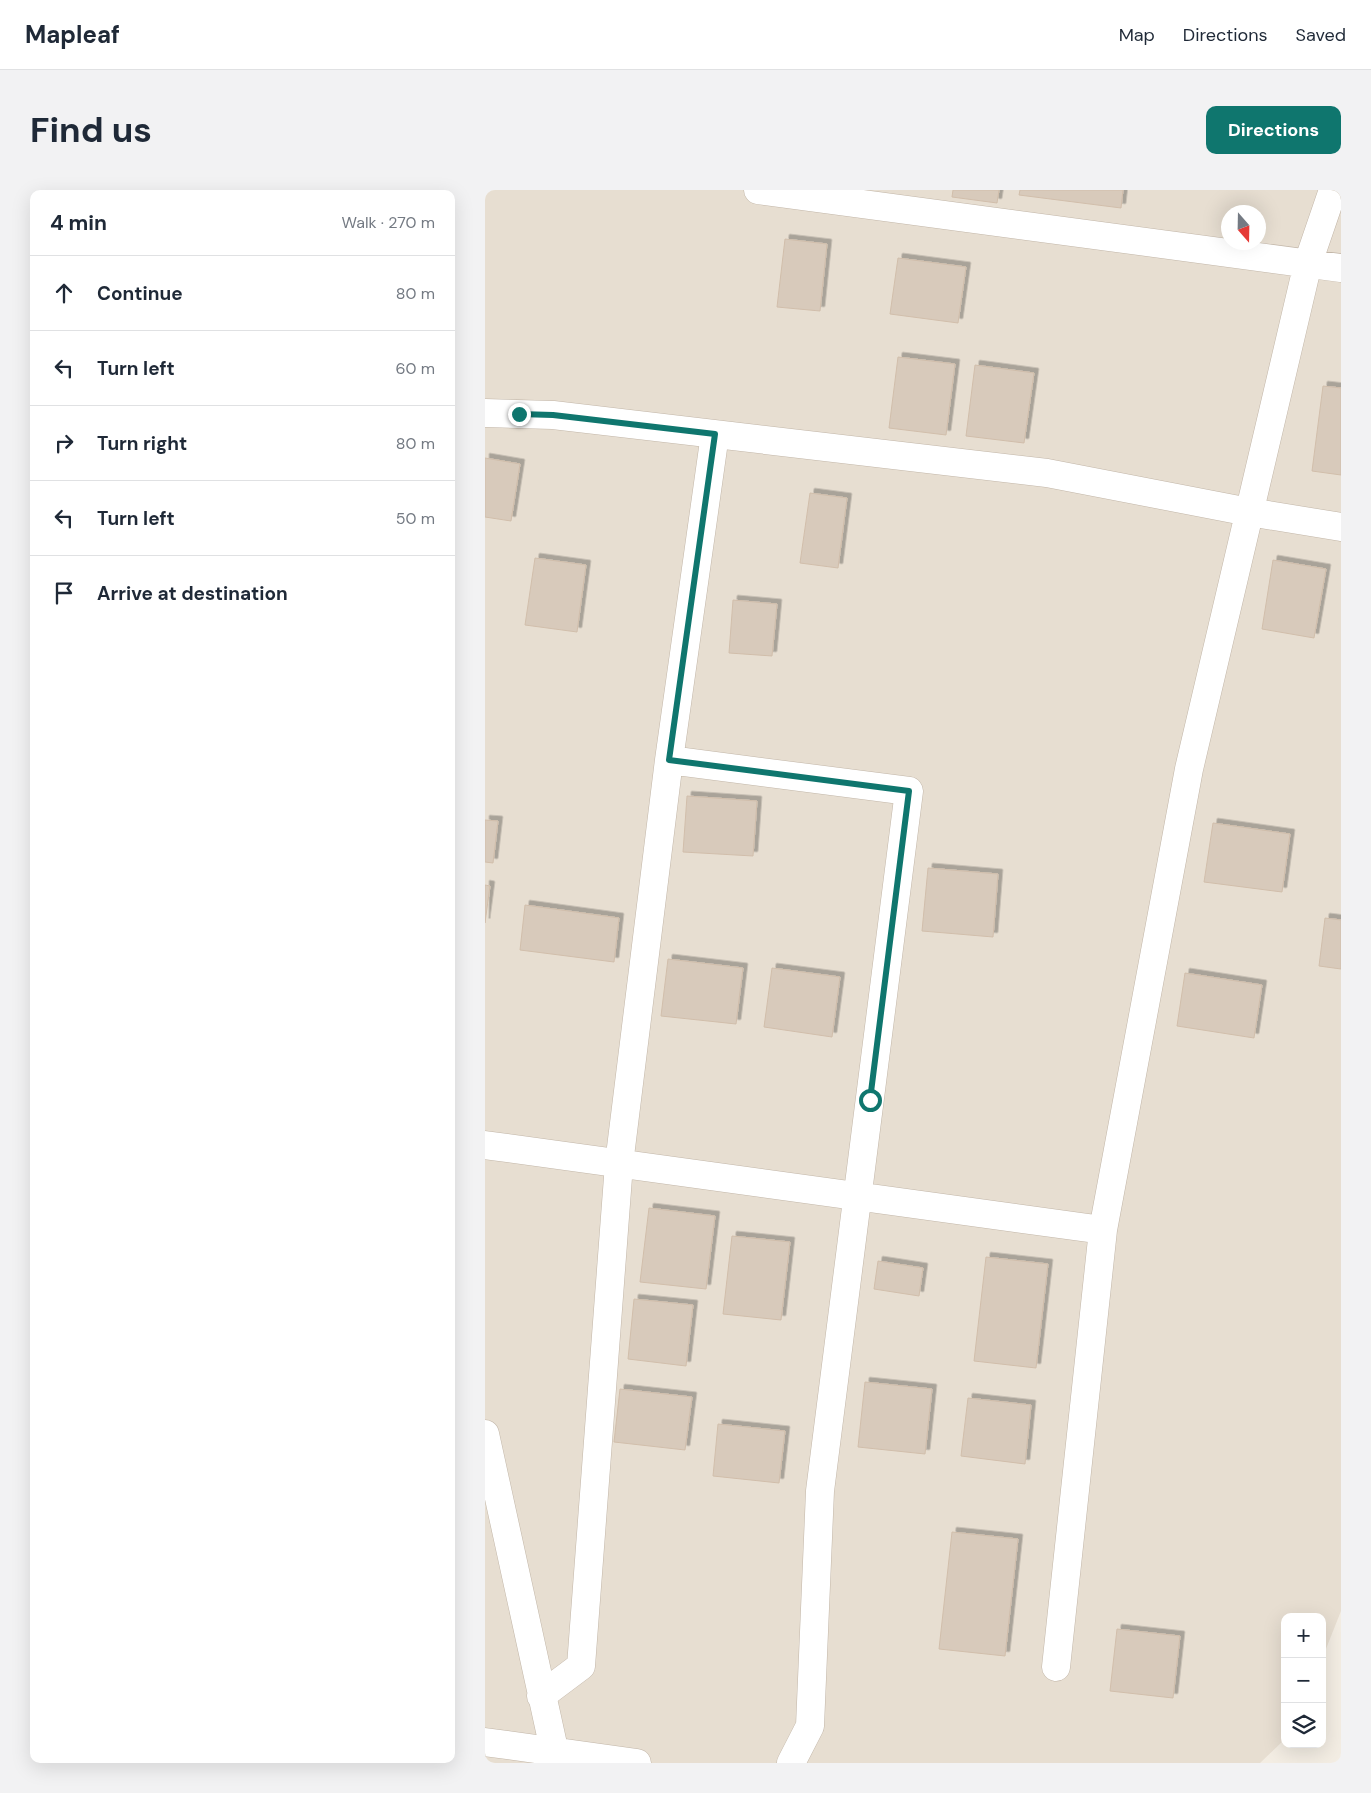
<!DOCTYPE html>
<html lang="en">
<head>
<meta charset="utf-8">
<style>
  :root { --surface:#fff; --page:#f2f2f3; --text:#1f2937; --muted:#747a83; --line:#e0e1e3; --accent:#0f766e }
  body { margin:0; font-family:"DM Sans",sans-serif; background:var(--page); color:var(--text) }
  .controls { position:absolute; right:15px; bottom:15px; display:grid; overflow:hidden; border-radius:10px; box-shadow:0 5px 20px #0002 }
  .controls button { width:45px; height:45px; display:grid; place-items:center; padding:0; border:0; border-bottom:1px solid var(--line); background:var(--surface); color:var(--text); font:25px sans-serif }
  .compass { position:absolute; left:736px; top:15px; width:45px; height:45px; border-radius:50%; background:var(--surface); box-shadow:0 5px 20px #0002; rotate:160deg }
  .stop { position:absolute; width:15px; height:15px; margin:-11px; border:4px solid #0f766e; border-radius:50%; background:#fff }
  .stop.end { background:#0f766e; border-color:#fff; box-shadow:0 1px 5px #0008 }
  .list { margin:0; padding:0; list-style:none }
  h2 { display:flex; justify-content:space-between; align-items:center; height:65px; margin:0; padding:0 20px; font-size:21px }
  h2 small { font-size:16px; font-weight:400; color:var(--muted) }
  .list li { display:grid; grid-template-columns:32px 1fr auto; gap:15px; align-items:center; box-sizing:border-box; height:75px; padding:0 20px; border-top:1px solid var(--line) }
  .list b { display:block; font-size:19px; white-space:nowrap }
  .list em { font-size:16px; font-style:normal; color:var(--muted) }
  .icon { flex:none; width:28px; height:28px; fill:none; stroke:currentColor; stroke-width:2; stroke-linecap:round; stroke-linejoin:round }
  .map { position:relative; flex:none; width:856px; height:1573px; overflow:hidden; border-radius:10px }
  header { display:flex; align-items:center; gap:30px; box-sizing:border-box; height:70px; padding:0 25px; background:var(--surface); border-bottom:1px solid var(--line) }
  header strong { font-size:24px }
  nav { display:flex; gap:28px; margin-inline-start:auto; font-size:18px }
  .intro { display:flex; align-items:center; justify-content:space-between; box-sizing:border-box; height:120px; padding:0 30px }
  h1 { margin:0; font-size:35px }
  .button { padding:12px 22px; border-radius:10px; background:var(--accent); color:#fff; font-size:18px; font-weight:700 }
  main { display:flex; gap:30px; padding:0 30px }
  aside { flex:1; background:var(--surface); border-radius:10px; box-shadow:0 5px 20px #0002 }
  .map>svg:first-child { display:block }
  .residential { fill:#e7ded1; fill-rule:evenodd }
  .building { fill:#d8cabb; stroke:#d1beab; filter:url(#shadow) }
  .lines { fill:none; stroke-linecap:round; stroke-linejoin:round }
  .minor-casing { stroke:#c2b6a8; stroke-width:29 }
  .minor { stroke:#fff; stroke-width:28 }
  .route { stroke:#0f766e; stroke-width:6 }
</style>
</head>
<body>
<header>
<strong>Mapleaf</strong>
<nav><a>Map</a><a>Directions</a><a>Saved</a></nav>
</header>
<div class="intro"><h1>Find us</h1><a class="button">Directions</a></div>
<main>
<aside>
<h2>4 min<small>Walk · 270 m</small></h2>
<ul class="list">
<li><svg class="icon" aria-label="ahead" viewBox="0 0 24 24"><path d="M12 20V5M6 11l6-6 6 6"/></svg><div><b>Continue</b></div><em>80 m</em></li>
<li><svg class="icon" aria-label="left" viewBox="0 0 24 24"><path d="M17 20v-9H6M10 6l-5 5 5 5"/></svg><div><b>Turn left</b></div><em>60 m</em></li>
<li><svg class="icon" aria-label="right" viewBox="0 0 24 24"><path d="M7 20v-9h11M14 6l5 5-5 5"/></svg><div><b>Turn right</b></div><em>80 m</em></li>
<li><svg class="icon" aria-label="left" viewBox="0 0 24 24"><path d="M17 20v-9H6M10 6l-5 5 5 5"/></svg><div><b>Turn left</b></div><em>50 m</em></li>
<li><svg class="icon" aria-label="arrive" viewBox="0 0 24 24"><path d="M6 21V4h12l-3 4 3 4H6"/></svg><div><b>Arrive at destination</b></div></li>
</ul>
</aside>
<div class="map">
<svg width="856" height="1573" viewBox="0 0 856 1573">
  <defs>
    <filter id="shadow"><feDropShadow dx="4.5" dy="-4.5" stdDeviation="0" flood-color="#0004"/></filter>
  </defs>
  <rect width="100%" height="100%" fill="#f3ede3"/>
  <path class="residential" d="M0 0H856V1421L837 1469V1427H800V1549L775 1573H0ZM744 22H774V52H744Z"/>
  <path class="building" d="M468 0H514L512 13 467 7Z
    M535 0H638L636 18 534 5Z
    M300 49 342 54 335 121 292 117Z
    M413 68 481 77 473 133 405 124Z
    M413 167 470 174 461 245 404 238Z
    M490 175 549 183 539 253 481 246Z
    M838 196 856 198V285L827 281Z
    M0 268 35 274 26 331 0 327Z
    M325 303 362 308 353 378 315 373Z
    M50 368 101 375 92 442 40 435Z
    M788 370 841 379 829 448 777 439Z
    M248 410 292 414 287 466 244 463Z
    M202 606 272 611 268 666 198 662Z
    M0 630 13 631 8 673 0 672Z
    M728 633 805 644 797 702 719 692Z
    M443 678 513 684 508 747 437 741Z
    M0 695 5 696 0 733Z
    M40 715 134 728 129 772 35 760Z
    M840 728 856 730V779L834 776Z
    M183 769 258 778 251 834 176 826Z
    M287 778 355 787 347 847 279 837Z
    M700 783 777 795 769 848 692 836Z
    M164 1018 230 1026 221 1099 155 1092Z
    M247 1046 305 1052 296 1130 238 1124Z
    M501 1067 563 1074 551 1178 489 1171Z
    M393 1071 438 1078 434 1106 389 1099Z
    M149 1109 208 1115 201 1176 143 1169Z
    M380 1192 447 1199 440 1264 373 1257Z
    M135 1199 207 1207 200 1260 129 1252Z
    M483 1208 546 1215 540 1274 476 1266Z
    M233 1234 300 1241 294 1293 228 1286Z
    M467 1342 533 1349 520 1466 454 1459Z
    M632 1439 695 1446 688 1508 625 1501Z"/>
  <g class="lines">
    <g class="minor-casing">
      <path id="minor" d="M273 0 856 78
        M0 223 68 225 562 283 764 322 856 337
        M184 570 424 601 335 1301 325 1536 306 1573
        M0 955 618 1040
        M0 1244 72 1573
        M571 1477 618 1040 704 579 823 73 848 0
        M56 1506 96 1476 134 974 184 570 230 244
        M0 1552 152 1573"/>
    </g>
    <use href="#minor" class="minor"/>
  </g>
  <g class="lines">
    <path class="route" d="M34 224 68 225 230 244 184 570 424 601 385 910"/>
  </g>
</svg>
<div class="controls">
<button>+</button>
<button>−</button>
<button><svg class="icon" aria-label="layers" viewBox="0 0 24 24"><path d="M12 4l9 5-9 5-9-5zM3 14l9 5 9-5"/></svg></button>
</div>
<svg class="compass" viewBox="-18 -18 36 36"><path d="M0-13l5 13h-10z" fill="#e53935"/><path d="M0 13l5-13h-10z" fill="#747a83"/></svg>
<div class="stop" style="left:385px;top:910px"></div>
<div class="stop end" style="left:34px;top:224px"></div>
</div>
</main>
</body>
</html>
